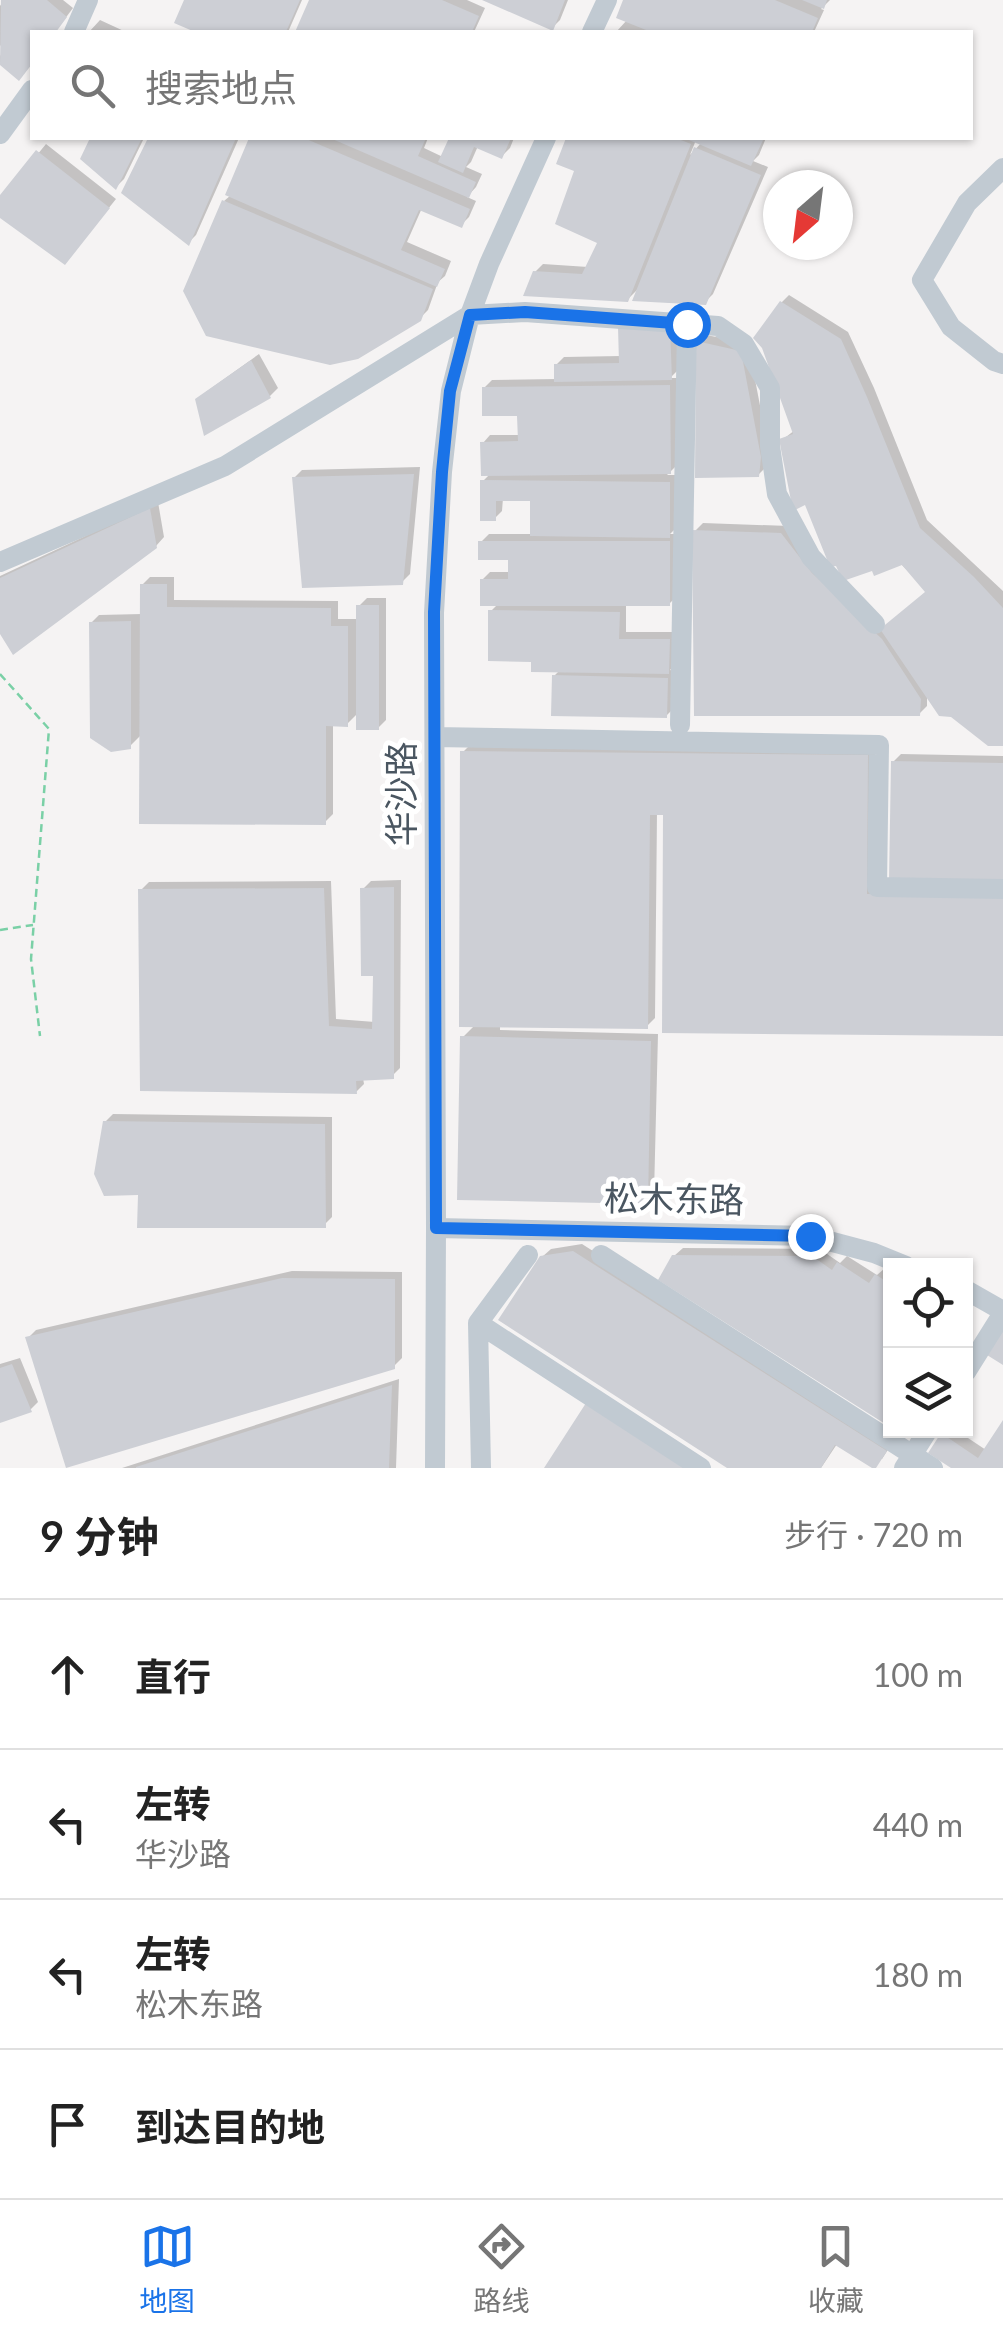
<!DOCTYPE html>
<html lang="zh">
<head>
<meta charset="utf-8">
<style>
  :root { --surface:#fff; --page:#f6f6f6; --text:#222; --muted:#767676; --line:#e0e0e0; --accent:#1a73e8 }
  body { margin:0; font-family:Lato,"Noto Sans SC",sans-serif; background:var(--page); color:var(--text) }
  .controls { position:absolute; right:30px; bottom:30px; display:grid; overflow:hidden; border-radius:0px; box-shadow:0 2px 8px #0004 }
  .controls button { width:90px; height:90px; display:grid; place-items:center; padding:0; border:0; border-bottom:2px solid var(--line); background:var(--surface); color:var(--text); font:50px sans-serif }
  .compass { position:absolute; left:763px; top:170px; width:90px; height:90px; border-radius:50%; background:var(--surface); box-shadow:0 2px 8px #0004; rotate:208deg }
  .stop { position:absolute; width:30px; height:30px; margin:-22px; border:8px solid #1a73e8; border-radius:50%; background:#fff }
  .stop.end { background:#1a73e8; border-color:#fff; box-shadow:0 2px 10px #0008 }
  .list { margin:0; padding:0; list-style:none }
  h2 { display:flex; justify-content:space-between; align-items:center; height:130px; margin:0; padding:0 40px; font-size:42px }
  h2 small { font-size:32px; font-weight:400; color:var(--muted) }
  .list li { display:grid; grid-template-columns:65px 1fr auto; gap:30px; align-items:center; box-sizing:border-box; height:150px; padding:0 40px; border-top:2px solid var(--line) }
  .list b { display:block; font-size:38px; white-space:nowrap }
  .list p { margin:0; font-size:32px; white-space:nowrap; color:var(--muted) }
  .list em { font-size:32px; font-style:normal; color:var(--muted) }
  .icon { flex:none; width:55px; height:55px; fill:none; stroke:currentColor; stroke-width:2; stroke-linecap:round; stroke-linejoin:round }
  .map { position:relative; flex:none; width:1003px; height:1468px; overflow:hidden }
  .search { position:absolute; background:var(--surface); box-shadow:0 2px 8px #0004; left:30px; right:30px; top:30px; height:110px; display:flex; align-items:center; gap:25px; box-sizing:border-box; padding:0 35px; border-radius:0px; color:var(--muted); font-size:38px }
  .sheet { height:730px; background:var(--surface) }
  nav { display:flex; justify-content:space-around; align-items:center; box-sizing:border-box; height:140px; border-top:2px solid var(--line); background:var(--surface); font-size:28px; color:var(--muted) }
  nav a { display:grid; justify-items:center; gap:5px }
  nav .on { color:var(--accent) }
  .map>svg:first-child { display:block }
  .shadow { fill:#0003; fill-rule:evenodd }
  .building { fill:#cdcfd5 }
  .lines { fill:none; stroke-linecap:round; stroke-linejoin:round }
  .path { stroke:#7ad0a6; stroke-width:2.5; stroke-dasharray:8 5; stroke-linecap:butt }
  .minor { stroke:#c1cad2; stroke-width:20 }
  .route { stroke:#1a73e8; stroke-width:12 }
  .labels { text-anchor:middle; stroke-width:10; stroke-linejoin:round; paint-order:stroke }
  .street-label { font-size:35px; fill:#4a5661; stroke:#fff }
</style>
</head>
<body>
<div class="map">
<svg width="1003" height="1468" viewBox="0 0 1003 1468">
  <rect width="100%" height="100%" fill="#f5f3f3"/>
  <path class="shadow" d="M4 0H63L73 8 55 32H32V63L19 78 0 62V56L5 50 0 45V6Z
    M187 0H302L288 32H201L177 22Z
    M312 0H467L485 8 474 32H298Z
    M488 0H568L560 20 552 28Z
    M626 0H830L821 9 824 10 814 32H616L627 20Z
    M100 20 126 32H89Z
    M92 138H144L124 179 116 187 83 158Z
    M151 138H239L196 235 189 242 125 192Z
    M252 138H428L424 148 443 157 451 138H514L510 148 502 156 478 146 471 162 466 167 482 174 476 187 467 197 476 201 469 217 461 225 422 208 407 242 451 261 445 276 438 282 428 310 419 319 224 201 231 195 228 194Z
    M568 138H766L759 155 753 161 768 167 713 294 705 302 641 286 627 300 535 272 543 264 588 267 600 242 577 169 559 162ZM696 140 702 142 690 155Z
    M46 144 116 199 72 254 0 215V200Z
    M789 295 848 332 874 388 927 520 1003 591V744L927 695V706L919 714 695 531 703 523 789 526 885 627 927 591 782 440 795 430 781 303Z
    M677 319 679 369 670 378H677L678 464 667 475H677V527L670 534H677V596L669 604H626V632H676V664L670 670 675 671 674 708 666 716 554 676 560 670 534 659 491 611 499 603 482 580 490 572H511V557L481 542 489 534H532L533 498H503L502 511 494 519 483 481 490 474 483 443 490 435H520V414L484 388 492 380 557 379 556 365 564 357 621 356Z
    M706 335 748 343 768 447 766 467 758 475 698 342Z
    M259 354 278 388 270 396 206 392Z
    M420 467 410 574 402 582 294 478 302 470Z
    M158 502 164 537 156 546 0 629V576Z
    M150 577H174V600L338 601V619H359V606L367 598H386V720L378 728 359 712 347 724H333V814L325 822 142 734 130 746 91 623 99 615 142 614V585Z
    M471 744 875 748 874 887 1003 1034 665 813 657 812 655 1018 647 1026 500 1025V1030L658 1034 654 1194 646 1202 463 1037 475 1025 463 752Z
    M901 754 1003 756V882L893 762Z
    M401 880 400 1068 392 1076 363 1078 364 1084 356 1092 141 890 149 882 331 881 336 1019 375 1022 376 974 363 889 371 881Z
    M113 1114 332 1117V1217L324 1225 140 1192 105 1122Z
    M582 1244 893 1442 882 1459 837 1444 821 1468H732L542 1257 551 1249Z
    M683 1248 820 1249 840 1263 847 1256 877 1275 885 1268 890 1272V1424L661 1279 674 1256Z
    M292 1271 402 1272V1358L394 1366 28 1338 36 1330Z
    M20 1358 38 1402 30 1410 0 1420V1364Z
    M399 1379 396 1468H122Z
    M1003 1424V1468H955L943 1435 947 1430H956L986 1450Z"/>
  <path class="building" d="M1 0H47L67 17 56 32H32V64L19 81 0 65Z
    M184 0H300L286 32H195L174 23Z
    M309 0H442L479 16 472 32H295Z
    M482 0H565L553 31Z
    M623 0H775L818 18 812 32H651L616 18Z
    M802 0H827L824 9Z
    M90 138H142L116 190 80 159Z
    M148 138H236L189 246 121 193Z
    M249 138H304L470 209 462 228 419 210 401 250 445 269 437 287 225 195Z
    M330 138H426L418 156 476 182 469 198Z
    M449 138H511L502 159 474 147 463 173 438 162Z
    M566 138H676L691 144 628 302 523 296 533 271 582 274 597 243 555 224 574 171 556 164Z
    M684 138H764L751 166Z
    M694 147 761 175 706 305 632 301Z
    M36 150 110 208 65 265 0 218V195Z
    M222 200 433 289 421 321 358 359 330 365 206 336 183 291Z
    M780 301 841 339 867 397 920 528 974 577 1003 608V746H988L951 717 939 716 880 629 925 592 902 565 874 576 872 571 843 581 836 566 830 567 805 505 793 511 779 439 793 434 762 348 753 338Z
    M670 326 672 380 554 382V364L619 363 618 327Z
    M696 341 741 351 761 457 759 477 695 478Z
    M251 360 271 398 204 436 195 399Z
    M670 385 671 474 481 476 480 442 518 441 517 416H482V387Z
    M414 474 403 585 302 588 292 477Z
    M480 480 670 482V538L530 536V501H496V521H480Z
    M150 508 157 548 13 655 0 634V578Z
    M692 530 781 533 812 573 882 639 921 699 920 716H694Z
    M478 541H670V606H480V579H508V560H478Z
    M140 584H167V607L331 608V626H348V727L326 726V825L139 824Z
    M356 605H379V730H356Z
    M488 610 620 612 619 639H670L669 674 531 672V662L488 661Z
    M131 621V749L111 752 90 738 89 622Z
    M552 675 668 678 667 718 551 716Z
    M460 751 868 755 867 894 1003 895V1036L662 1033 663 815H650L648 1029 459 1027Z
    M891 761 1003 763V884L889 882Z
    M394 887V1079L356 1081 357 1094 140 1091 138 889 324 888 329 1026 372 1029 373 976H361L360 888Z
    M460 1036 651 1041 648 1204 457 1200Z
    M103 1121 325 1124 326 1228H137L138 1195 104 1196 94 1174Z
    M573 1251 887 1451 876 1468H872L835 1445 821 1468H727L498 1320 540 1256Z
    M672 1255 812 1256 832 1270 837 1262 869 1283 875 1274 890 1284V1427L658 1280Z
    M282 1278 395 1279V1369L66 1468 25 1337Z
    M1003 1330V1365L987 1355Z
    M12 1364 32 1412 0 1423V1368Z
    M392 1385 389 1468H136V1467Z
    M586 1403 686 1468H544Z
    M1003 1420V1468H951L928 1453 941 1433 978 1458Z"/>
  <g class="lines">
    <path class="path" d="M0 674 49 729 31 959 40 1036
      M0 930 33 925"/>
    <path class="minor" d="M74 32 88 0
      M592 32 607 0
      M0 134 32 90
      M1003 168 967 203 922 280 951 327 994 361 1003 364
      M0 562 225 466 470 315 525 312 718 326 744 344 770 388V446L777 494 811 557 875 624
      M680 725 687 324
      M435 737 879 745 877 887 1003 889
      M436 1228 810 1236 874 1253 906 1266
      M601 1255 933 1468
      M966 1290 1003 1311
      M478 1323 701 1468
      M966 1372 1003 1313
      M435 1468 436 1228 434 613 442 472 451 391 470 315 489 264 546 138
      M481 1468 478 1323 528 1255
      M904 1468 928 1430"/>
  </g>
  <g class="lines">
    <path class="route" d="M687 324 525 312 470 315 450 391 442 472 434 612 436 1228 810 1236"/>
  </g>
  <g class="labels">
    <g class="street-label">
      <text transform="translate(402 794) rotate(-90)" y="12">华沙路</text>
      <text transform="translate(674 1200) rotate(1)" y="12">松木东路</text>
    </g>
  </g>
</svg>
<div class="controls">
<button><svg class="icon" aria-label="locate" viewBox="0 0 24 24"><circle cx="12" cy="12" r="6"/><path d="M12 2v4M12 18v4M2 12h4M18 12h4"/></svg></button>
<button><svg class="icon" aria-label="layers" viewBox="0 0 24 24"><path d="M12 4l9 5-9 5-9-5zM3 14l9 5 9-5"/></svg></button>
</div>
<svg class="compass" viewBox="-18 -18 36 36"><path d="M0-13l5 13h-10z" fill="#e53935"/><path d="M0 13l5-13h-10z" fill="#767676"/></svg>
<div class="stop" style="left:687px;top:324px"></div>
<div class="stop end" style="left:810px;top:1236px"></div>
<div class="search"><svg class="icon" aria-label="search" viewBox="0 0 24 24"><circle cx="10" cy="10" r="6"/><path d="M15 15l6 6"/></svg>搜索地点</div>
</div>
<section class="sheet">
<h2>9 分钟<small>步行 · 720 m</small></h2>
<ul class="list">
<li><svg class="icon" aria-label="ahead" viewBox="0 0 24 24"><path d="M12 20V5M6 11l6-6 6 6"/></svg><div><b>直行</b></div><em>100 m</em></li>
<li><svg class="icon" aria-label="left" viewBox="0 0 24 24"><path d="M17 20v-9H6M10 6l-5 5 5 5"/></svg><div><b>左转</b><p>华沙路</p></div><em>440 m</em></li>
<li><svg class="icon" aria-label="left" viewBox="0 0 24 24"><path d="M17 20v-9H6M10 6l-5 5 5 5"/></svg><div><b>左转</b><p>松木东路</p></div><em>180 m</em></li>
<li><svg class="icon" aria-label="arrive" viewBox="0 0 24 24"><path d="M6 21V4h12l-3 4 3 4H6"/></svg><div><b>到达目的地</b></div></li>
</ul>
</section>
<nav>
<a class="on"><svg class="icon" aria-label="map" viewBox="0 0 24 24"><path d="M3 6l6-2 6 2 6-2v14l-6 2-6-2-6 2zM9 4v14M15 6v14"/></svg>地图</a>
<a><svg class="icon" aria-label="directions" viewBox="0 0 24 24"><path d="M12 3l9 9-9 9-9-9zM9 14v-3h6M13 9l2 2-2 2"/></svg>路线</a>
<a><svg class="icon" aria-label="saved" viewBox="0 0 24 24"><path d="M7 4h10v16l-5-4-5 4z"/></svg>收藏</a>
</nav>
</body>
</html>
